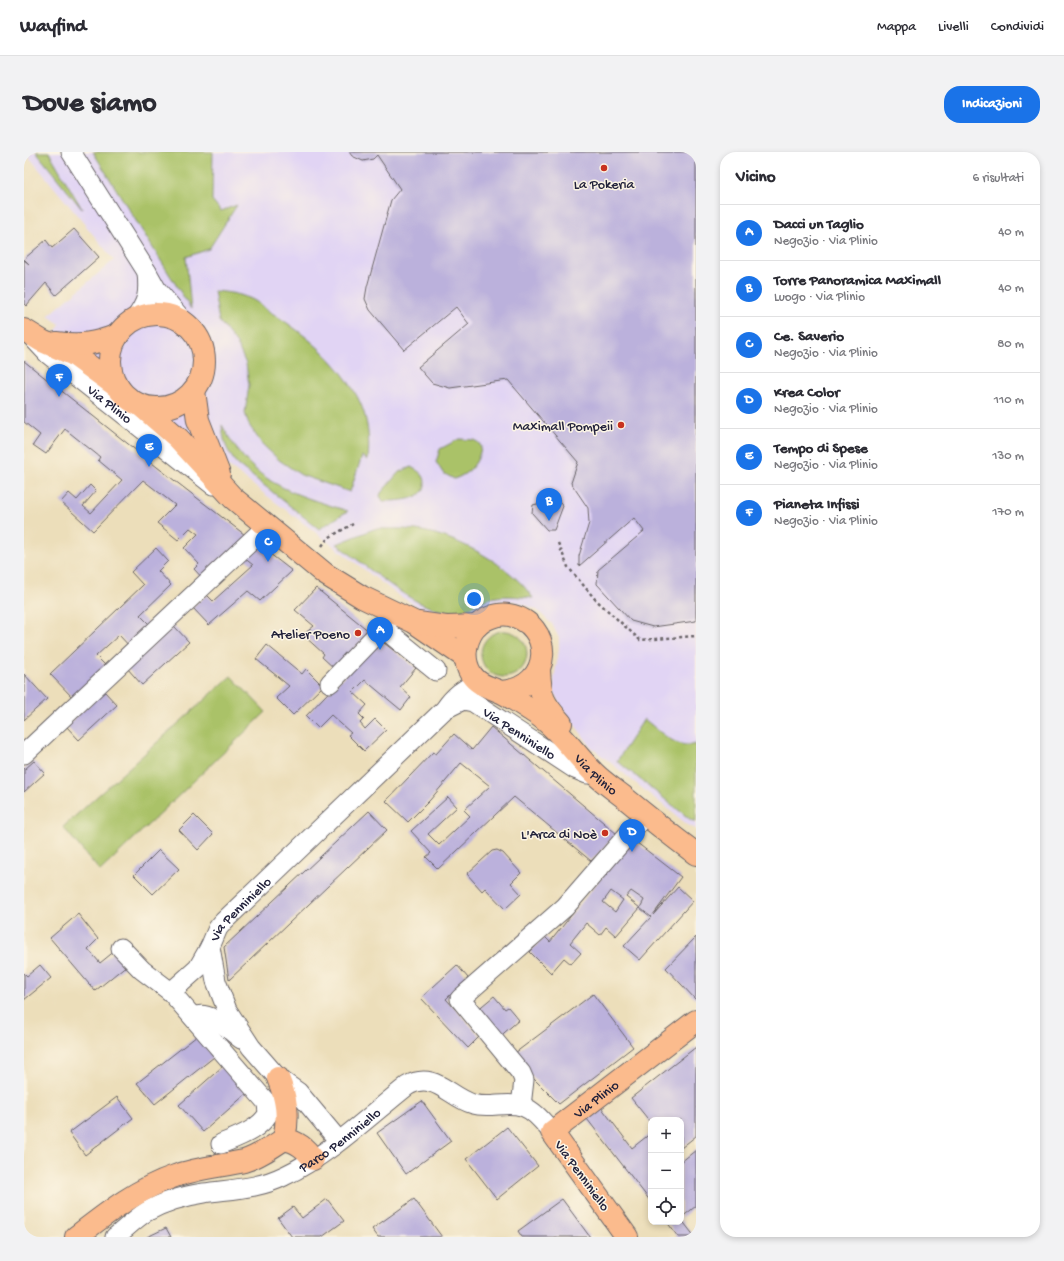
<!DOCTYPE html>
<html lang="it">
<head>
<meta charset="utf-8">
<style>
  :root { --surface:#fff; --page:#f2f2f3; --text:#2b2b33; --muted:#7c7c81; --line:#e1e1e2; --accent:#1a73e8 }
  body { margin:0; font-family:"Gochi Hand",sans-serif; background:var(--page); color:var(--text) }
  .controls { position:absolute; right:12px; bottom:12px; display:grid; overflow:hidden; border-radius:8px; box-shadow:0 2px 6px #0003 }
  .controls button { width:36px; height:36px; display:grid; place-items:center; padding:0; border:0; border-bottom:1px solid var(--line); background:var(--surface); color:var(--text); font:20px sans-serif }
  .you { position:absolute; left:450px; top:447px; width:14px; height:14px; margin:-10px; border:3px solid #fff; border-radius:50%; background:#1a73e8; box-shadow:0 0 0 6px #1a73e833 }
  .badge { display:grid; place-items:center; width:26px; height:26px; border-radius:50%; background:var(--accent); color:#fff; font-size:13px; font-weight:700 }
  .pin { position:absolute; translate:-50% -33px; filter:drop-shadow(0 1px 2px #0008) }
  .pin::after { content:''; position:absolute; top:21px; width:14px; height:12px; background:inherit; clip-path:polygon(0 0,100% 0,50% 100%) }
  .list { margin:0; padding:0; list-style:none }
  h2 { display:flex; justify-content:space-between; align-items:center; height:52px; margin:0; padding:0 16px; font-size:17px }
  h2 small { font-size:13px; font-weight:400; color:var(--muted) }
  .list li { display:grid; grid-template-columns:26px 1fr auto; gap:12px; align-items:center; box-sizing:border-box; height:56px; padding:0 16px; border-top:1px solid var(--line) }
  .list b { display:block; font-size:15px; white-space:nowrap }
  .list p { margin:0; font-size:13px; white-space:nowrap; color:var(--muted) }
  .list em { font-size:13px; font-style:normal; color:var(--muted) }
  .icon { flex:none; width:22px; height:22px; fill:none; stroke:currentColor; stroke-width:2; stroke-linecap:round; stroke-linejoin:round }
  .map { position:relative; flex:none; width:672px; height:1085px; overflow:hidden; border-radius:16px }
  header { display:flex; align-items:center; gap:24px; box-sizing:border-box; height:56px; padding:0 20px; background:var(--surface); border-bottom:1px solid var(--line) }
  header strong { font-size:19px }
  nav { display:flex; gap:22px; margin-inline-start:auto; font-size:14px }
  .intro { display:flex; align-items:center; justify-content:space-between; box-sizing:border-box; height:96px; padding:0 24px }
  h1 { margin:0; font-size:28px }
  .button { padding:10px 18px; border-radius:16px; background:var(--accent); color:#fff; font-size:14px; font-weight:700 }
  main { display:flex; gap:24px; padding:0 24px }
  aside { flex:1; background:var(--surface); border-radius:16px; box-shadow:0 2px 6px #0003 }
  .map>svg:first-child { display:block }
  .built { fill:#e1d4f4 }
  .green { fill:#aac267; stroke:#667251 }
  .building { fill:#bbb1dc; fill-rule:evenodd }
  .lines { fill:none; stroke-linecap:round; stroke-linejoin:round }
  .minor-casing { stroke:#696467; stroke-width:21 }
  .major-casing { stroke:#696467; stroke-width:24 }
  .highway-casing { stroke:#696467; stroke-width:24 }
  .path { stroke:#696467; stroke-width:2.5; stroke-dasharray:3 3; stroke-linecap:butt }
  .minor { stroke:#fff; stroke-width:19 }
  .major { stroke:#fbbb8d; stroke-width:22 }
  .highway { stroke:#fbbb8d; stroke-width:22 }
  .poi-dot { fill:#c8321e; stroke:#fcf5e5; stroke-width:1.5 }
  .labels { text-anchor:middle; stroke-width:3; stroke-linejoin:round; paint-order:stroke }
  .poi-label { font-size:14px; fill:#22223b; stroke:#fcf5e5; text-anchor:end }
  .street-label { font-size:14px; fill:#22223b; stroke:#fcf5e5 }
</style>
</head>
<body>
<header>
<strong>Wayfind</strong>
<nav><a>Mappa</a><a>Livelli</a><a>Condividi</a></nav>
</header>
<div class="intro"><h1>Dove siamo</h1><a class="button">Indicazioni</a></div>
<main>
<div class="map">
<svg width="672" height="1085" viewBox="0 0 672 1085">
  <rect width="100%" height="100%" fill="#fcf5e5"/>
  <filter id="ink" filterUnits="userSpaceOnUse"><feTurbulence type="fractalNoise" baseFrequency=".025" numOctaves="2"/><feDisplacementMap in="SourceGraphic" scale="8" xChannelSelector="R" yChannelSelector="G"/><feConvolveMatrix kernelMatrix="1 2 1 2 8 2 1 2 1" color-interpolation-filters="sRGB"/></filter>
  <filter id="wash" filterUnits="userSpaceOnUse"><feTurbulence type="fractalNoise" baseFrequency=".012" numOctaves="4" result="noise"/><feDisplacementMap in="SourceGraphic" scale="16" xChannelSelector="R" yChannelSelector="G"/><feGaussianBlur stdDeviation="0.9" result="paint"/><feColorMatrix in="noise" values="0 0 0 0 0 0 0 0 0 0 0 0 0 0 0 0 0 1.4 0 .05"/><feComposite in="paint" operator="in"/></filter>
  <g filter="url(#wash)">
    <rect width="100%" height="100%" fill="#ecdeba"/>
    <path class="built" d="M1 0H672V677L664 673 568 596 537 554 530 540V527L535 498V486L528 472 512 457 489 449H473L435 465H420L396 456 374 443 30 182 36 172 24 164 90 108Z"/>
    <path class="green" d="M12 0H25L58 57Z
      M69 0H189L188 48 197 59 213 53 185 97 162 105 167 157Z
      M190 139C201 140 212 141 222 145 230 147 237 153 243 158 278 179 315 209 334 246 344 265 346 287 344 308L338 304 326 340 277 323 255 308 238 292 225 273 221 261 225 233 222 212 213 192 195 169Z
      M198 273C228 331 266 341 324 359L295 377 213 312C203 300 199 289 198 273Z
      M435 287 450 288 455 291 457 295C455 311 445 322 430 327L419 321 412 310 416 297Z
      M387 315C394 319 401 322 401 331 402 349 372 349 359 349L356 344 357 341 375 320Z
      M350 377C365 377 383 376 398 379 436 386 488 414 509 446 494 445 479 442 464 447 452 451 443 460 430 460 394 462 342 413 313 392Z
      M457 502a23 23 0 1 1 46 0a23 23 0 1 1-46 0Z
      M207 524 242 560 76 719 39 675Z
      M620 567C635 578 652 598 672 592V670L667 668 593 609Z"/>
    <g id="blocks">
      <path class="building" d="M325 0H672V469L629 475 607 469 573 432 574 418 620 379 610 366 555 414V404L565 371 564 356 547 331 554 310 484 228 426 236 408 231 394 215 445 172 432 155 380 198 346 158 341 147 343 135 367 48 376 37 353 3 349 7 339 9 328 4Z
        M50 77 75 105 32 143 22 131 2 154 0 152V108L5 112 0 107 22 88 28 96Z
        M0 209 133 315 225 386 181 429 170 417 175 412 160 396 174 382 166 376 154 388 133 371 151 353 119 328 69 379 37 350 45 341 53 348 66 333 72 339 59 354 67 361 98 328 74 308 76 305 41 277 22 302 9 293 16 283 0 270Z
        M534 347 539 354 530 378H523L508 361 509 353Z
        M232 391 268 419 236 449 224 439 185 473 168 455 183 443 189 449 229 413 219 405Z
        M132 396 144 409 134 419 147 433 116 463 129 476 107 496 95 483 72 504 83 515 50 547 26 522 119 433 107 420Z
        M292 436 346 480 311 517 298 505 300 502 279 483 290 474 271 458Z
        M150 474 165 490 118 533 103 516Z
        M355 487 392 516 376 535 387 545 377 558 341 528 329 540 343 553 335 562 340 567 336 571 341 577 351 567 362 578 340 599 324 583 327 581 307 563 294 576 282 564Z
        M243 493 278 522 282 517 299 534 269 563 252 546 265 534 232 507Z
        M0 522 23 547 0 568Z
        M80 539 93 553 55 588 42 574Z
        M467 575 593 682 567 709 490 645 414 717 402 705 407 701 387 679 424 645 433 655 404 682 415 693 446 664 440 658 466 634 437 611 406 648 384 670 362 649 409 600 412 602 430 582 448 598Z
        M10 609 21 621 0 640V616L1 617Z
        M345 659 363 678 205 828 200 795Z
        M170 663 189 682 174 698 155 678Z
        M608 687 657 725 629 763 654 735 669 749 616 808 600 794 627 765 616 756 592 784 582 775 576 783 562 771 546 791 557 801 547 812 540 806 527 821 506 800 521 785 526 790ZM587 739 599 748 591 760 579 750ZM607 739 620 748 616 756 602 745Z
        M135 698 155 717 129 742 110 723Z
        M473 698 479 701 497 721 487 731 497 742 481 757 461 736 458 739 443 722 468 699Z
        M54 762 74 787 64 797 76 811 92 798 104 812 71 839 26 786Z
        M672 785V848L642 816Z
        M16 813 27 826 0 848V821L3 824Z
        M433 813 444 826 422 847 456 884 444 896 397 846Z
        M569 842 609 895 535 952 487 904Z
        M470 844 481 857 484 855 495 868 473 887 452 859Z
        M173 884 190 905 131 952 113 931Z
        M672 895V984L657 996V968H627V971L607 946Z
        M199 914 223 941 179 980 155 953Z
        M93 945 109 966 61 1003 45 981Z
        M398 949 427 989 382 1022 353 981Z
        M574 951 608 996 627 981V1050L560 963Z
        M483 975 514 1014 473 1047 442 1007Z
        M672 998V1054L657 1066V1010Z
        M303 1047 320 1069 298 1085H268L254 1066 269 1055 278 1066Z
        M390 1047 418 1085H354L348 1077Z
        M538 1047 566 1085H498L494 1079Z
        M657 1067 671 1085H654L643 1070H657Z
        M142 1076 147 1085H123Z"/>
    </g>
  </g>
  <g filter="url(#ink)">
    <use href="#blocks" fill-opacity="0" stroke="#696467" stroke-width="1"/>
    <g class="lines">
      <g class="minor-casing">
        <g id="minor">
          <path d="M47 0 123 120"/>
          <path d="M111 167C124 149 125 142 123 120L133 138 160 170"/>
          <path id="s1" d="M10 187 24 202 189 333"/>
          <path d="M359 476 412 519"/>
          <path d="M306 531 359 476 370 461"/>
          <path id="s2" d="M423 556 439 548 449 550 551 617 563 622H571"/>
          <path d="M0 602 242 375"/>
          <path d="M97 796 118 818 147 840 243 951 244 962C235 978 213 985 197 992"/>
          <path d="M147 840 174 816 186 795"/>
          <path d="M169 865C185 857 204 877 217 887"/>
          <path d="M497 954 500 928 497 921 436 847 541 755 614 671"/>
          <path id="s3" d="M314 988 274 940 254 926 227 895 203 858 192 829 186 795 194 776 200 769 421 557C430 544 439 537 454 530"/>
          <path id="s4" d="M91 1085C101 1077 111 1067 122 1060 139 1050 160 1044 180 1041 207 1037 234 1037 260 1024 305 1003 344 965 383 934 410 918 425 945 449 952 465 957 482 949 498 954 511 959 519 970 528 980"/>
        </g>
      </g>
      <g class="major-casing">
        <g id="major">
          <circle cx="133" cy="209" r="47"/>
          <path d="M0 178 18 189 50 203 94 235"/>
          <path d="M32 191C58 194 70 192 94 183"/>
          <path d="M170 239 174 268 195 322"/>
          <path d="M116 253 154 286 209 346 301 422 338 445 390 470 441 505"/>
          <path d="M394 471 422 475 453 474"/>
          <path d="M515 517C516 545 519 551 537 571"/>
          <path id="s5" d="M477 540C531 536 530 471 485 463 473 461 458 467 450 477 441 490 438 507 447 522 455 534 466 535 477 540 489 546 500 554 511 561 534 576 551 602 570 621 579 630 591 638 601 646 624 665 648 684 672 702"/>
          <path id="s6" d="M603 1085 528 980 672 869"/>
        </g>
      </g>
      <g class="highway-casing">
        <path id="highway" d="M254 926C263 948 265 964 260 987
          M52 1085C83 1061 113 1037 151 1024 173 1016 197 1014 220 1009 234 1005 248 995 260 987 274 990 281 996 289 1007"/>
      </g>
      <path class="path" d="M534 391 544 415 571 447 616 488 672 484
        M298 394 304 386 329 372"/>
      <use href="#minor" class="minor"/>
      <use href="#major" class="major"/>
      <use href="#highway" class="highway"/>
    </g>
  </g>
  <g class="poi-dot">
    <circle cx="580" cy="16" r="4"/>
    <circle cx="597" cy="273" r="4"/>
    <circle cx="334" cy="481" r="4"/>
    <circle cx="581" cy="681" r="4"/>
  </g>
  <g class="labels">
    <g class="poi-label">
      <text x="580" y="36" text-anchor="middle">La Pokeria</text>
      <text x="589" y="278">Maximall Pompeii</text>
      <text x="326" y="486">Atelier Poeno</text>
      <text x="573" y="686">L'Arca di Noè</text>
    </g>
    <g class="street-label">
      <text dy="5" stroke="none"><textPath href="#s1" startOffset="100">Via Plinio</textPath></text>
      <text dy="5" stroke="none"><textPath href="#s2" startOffset="84">Via Penniniello</textPath></text>
      <text dy="5" stroke="none"><textPath href="#s5" startOffset="367">Via Plinio</textPath></text>
      <text dy="5" stroke="none"><textPath href="#s3" startOffset="287">Via Penniniello</textPath></text>
      <text dy="5" stroke="none"><textPath href="#s6" startOffset="184">Via Plinio</textPath></text>
      <text dy="5" stroke="none"><textPath href="#s4" startOffset="250">Parco Penniniello</textPath></text>
      <text transform="translate(559 1023) rotate(54)" y="5">Via Penniniello</text>
    </g>
  </g>
</svg>
<div class="controls">
<button>+</button>
<button>−</button>
<button><svg class="icon" aria-label="locate" viewBox="0 0 24 24"><circle cx="12" cy="12" r="6"/><path d="M12 2v4M12 18v4M2 12h4M18 12h4"/></svg></button>
</div>
<div class="you"></div>
<div class="pin badge" style="left:356px;top:498px">A</div>
<div class="pin badge" style="left:525px;top:369px">B</div>
<div class="pin badge" style="left:244px;top:410px">C</div>
<div class="pin badge" style="left:608px;top:700px">D</div>
<div class="pin badge" style="left:125px;top:315px">E</div>
<div class="pin badge" style="left:35px;top:245px">F</div>
</div>
<aside>
<h2>Vicino<small>6 risultati</small></h2>
<ul class="list">
<li><span class="badge">A</span><div><b>Dacci un Taglio</b><p>Negozio · Via Plinio</p></div><em>40 m</em></li>
<li><span class="badge">B</span><div><b>Torre Panoramica Maximall</b><p>Luogo · Via Plinio</p></div><em>40 m</em></li>
<li><span class="badge">C</span><div><b>Ce. Saverio</b><p>Negozio · Via Plinio</p></div><em>80 m</em></li>
<li><span class="badge">D</span><div><b>Krea Color</b><p>Negozio · Via Plinio</p></div><em>110 m</em></li>
<li><span class="badge">E</span><div><b>Tempo di Spese</b><p>Negozio · Via Plinio</p></div><em>130 m</em></li>
<li><span class="badge">F</span><div><b>Pianeta Infissi</b><p>Negozio · Via Plinio</p></div><em>170 m</em></li>
</ul>
</aside>
</main>
</body>
</html>
